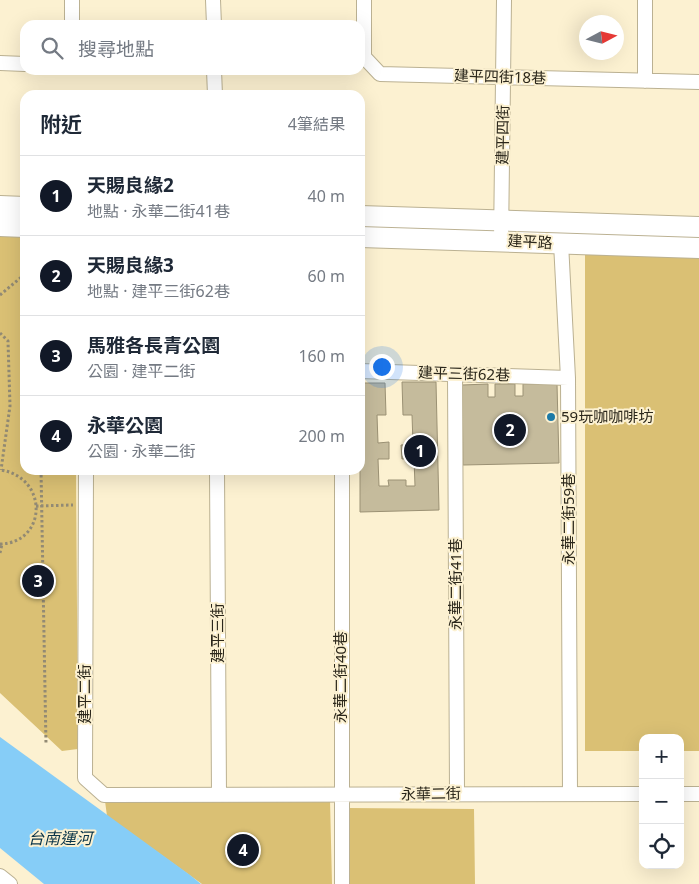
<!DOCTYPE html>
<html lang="zh-TW">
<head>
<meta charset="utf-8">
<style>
  :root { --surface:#fff; --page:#f2f2f3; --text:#1f2937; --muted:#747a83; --line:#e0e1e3; --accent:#111827 }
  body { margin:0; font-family:"Noto Sans","Noto Sans TC",sans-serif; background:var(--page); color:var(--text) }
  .controls { position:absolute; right:15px; bottom:15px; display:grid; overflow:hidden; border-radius:10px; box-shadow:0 5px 20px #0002 }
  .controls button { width:45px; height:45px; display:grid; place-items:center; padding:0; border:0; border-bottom:1px solid var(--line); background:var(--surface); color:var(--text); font:25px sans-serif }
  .compass { position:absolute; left:579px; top:15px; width:45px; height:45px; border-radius:50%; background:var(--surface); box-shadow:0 5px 20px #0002; rotate:83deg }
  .you { position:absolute; left:381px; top:366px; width:18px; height:18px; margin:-12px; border:4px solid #fff; border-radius:50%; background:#1a73e8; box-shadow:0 0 0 8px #1a73e833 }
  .badge { display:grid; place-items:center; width:32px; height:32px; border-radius:50%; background:var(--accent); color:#fff; font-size:16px; font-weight:700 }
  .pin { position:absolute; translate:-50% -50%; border:2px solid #fff; box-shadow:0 1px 5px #0006 }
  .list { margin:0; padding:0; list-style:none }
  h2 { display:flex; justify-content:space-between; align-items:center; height:65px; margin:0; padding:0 20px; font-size:21px }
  h2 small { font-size:16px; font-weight:400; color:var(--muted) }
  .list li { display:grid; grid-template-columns:32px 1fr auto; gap:15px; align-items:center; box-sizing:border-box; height:80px; padding:0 20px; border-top:1px solid var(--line) }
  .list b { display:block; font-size:19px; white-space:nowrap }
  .list p { margin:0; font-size:16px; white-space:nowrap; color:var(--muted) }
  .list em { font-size:16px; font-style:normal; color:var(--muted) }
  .icon { flex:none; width:28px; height:28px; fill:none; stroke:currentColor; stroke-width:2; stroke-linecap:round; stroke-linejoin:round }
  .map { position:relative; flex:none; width:699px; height:884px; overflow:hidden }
  .search { position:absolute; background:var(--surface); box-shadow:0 5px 20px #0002; left:20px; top:20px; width:345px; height:55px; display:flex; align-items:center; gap:12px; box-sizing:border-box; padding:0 18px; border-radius:15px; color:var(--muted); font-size:19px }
  .panel { position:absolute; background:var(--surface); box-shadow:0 5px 20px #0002; left:20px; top:90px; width:345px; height:385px; border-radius:15px }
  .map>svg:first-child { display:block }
  .green { fill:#dac074 }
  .water { fill:#86cdf7 }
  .building { fill:#c5bb9c; stroke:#9b9174 }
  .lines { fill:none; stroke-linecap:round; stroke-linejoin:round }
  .street-casing { stroke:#bbb192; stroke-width:16 }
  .secondary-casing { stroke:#bbb192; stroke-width:22 }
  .path { stroke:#928a74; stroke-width:3; stroke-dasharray:2.5 2.5; stroke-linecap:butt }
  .street { stroke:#fff; stroke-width:14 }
  .secondary { stroke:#fff; stroke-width:20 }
  .poi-dot { fill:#1d7aa7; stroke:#fcf1d1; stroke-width:2 }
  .labels { text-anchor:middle; stroke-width:4; stroke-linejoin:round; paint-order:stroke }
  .street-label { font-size:15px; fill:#2b271b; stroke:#fcf1d1 }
  .poi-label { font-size:15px; fill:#2b271b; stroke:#fcf1d1; text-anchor:start }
  .water-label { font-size:16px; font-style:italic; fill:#093449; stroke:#fcf1d1 }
</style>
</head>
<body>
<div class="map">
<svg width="699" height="884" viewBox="0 0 699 884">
  <rect width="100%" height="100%" fill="#fcf1d1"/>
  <path class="green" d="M0 236H25V470H76L78 749 62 751 0 693Z
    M585 240H699V751H680V738H643V751H585Z
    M330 800 332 884H202L107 816 105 801Z
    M347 808 474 809 475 884H348Z"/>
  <path class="water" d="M0 737 190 875 201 884H44L0 848Z"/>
  <path class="building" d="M402 382H436L439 510 360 512V383H385L386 415H377L378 443 389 442V459H378L379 486H389L388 480H406V486H415L414 458 402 459 401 445 413 444 412 415H403Z
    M488 384V397H495V384H515V396H523V384H557L559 463 463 465 462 385Z"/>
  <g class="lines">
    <g class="street-casing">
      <path id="street" d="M72 0V25
        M213 0 214 25
        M364 0V57L380 74 699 82
        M645 0V81
        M0 63 25 64
        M214 70 215 95
        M501 241 504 0
        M561 243 568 378 570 794
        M360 371 568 378
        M455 374 457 793
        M86 470 85 778 104 795 643 794
        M217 470 219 795
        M680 794H699
        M0 876 10 884
        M342 884V470"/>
    </g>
    <g class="secondary-casing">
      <path id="secondary" d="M0 206 25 207
        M360 216 699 227
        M0 226 25 227
        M360 237 699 248"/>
    </g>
    <path class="path" d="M0 295 25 274
      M0 333 8 341 10 406 1 470
      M41 470 46 745
      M36 506 73 505
      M0 544C47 543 49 478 1 470
      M0 553 2 544"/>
    <use href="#street" class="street"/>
    <use href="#secondary" class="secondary"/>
  </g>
  <circle class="poi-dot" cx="551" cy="417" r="5"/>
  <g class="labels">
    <g class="street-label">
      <text transform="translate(500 77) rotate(2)" y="5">建平四街18巷</text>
      <text transform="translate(503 135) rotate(-89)" y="5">建平四街</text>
      <text transform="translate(530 242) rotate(3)" y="5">建平路</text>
      <text transform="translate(464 374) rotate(2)" y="5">建平三街62巷</text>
      <text transform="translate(569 519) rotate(-90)" y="5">永華二街59巷</text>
      <text transform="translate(456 584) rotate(-90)" y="5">永華二街41巷</text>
      <text transform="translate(218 633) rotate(-90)" y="5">建平三街</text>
      <text transform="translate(341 677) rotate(-90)" y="5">永華二街40巷</text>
      <text transform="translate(85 694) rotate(-90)" y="5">建平二街</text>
      <text transform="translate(431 794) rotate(-1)" y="5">永華二街</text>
    </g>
    <g class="poi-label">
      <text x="561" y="422">59玩咖咖啡坊</text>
    </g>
    <g class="water-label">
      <text x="60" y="844">台南運河</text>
    </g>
  </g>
</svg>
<div class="controls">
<button>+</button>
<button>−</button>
<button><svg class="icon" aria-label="locate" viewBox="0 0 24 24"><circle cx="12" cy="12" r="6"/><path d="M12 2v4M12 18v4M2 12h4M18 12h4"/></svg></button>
</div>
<svg class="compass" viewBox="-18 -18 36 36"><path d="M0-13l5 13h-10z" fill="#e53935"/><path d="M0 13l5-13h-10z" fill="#747a83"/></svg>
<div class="you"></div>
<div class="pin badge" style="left:420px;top:451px">1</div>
<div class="pin badge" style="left:510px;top:430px">2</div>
<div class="pin badge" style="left:38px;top:581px">3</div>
<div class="pin badge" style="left:243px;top:850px">4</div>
<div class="search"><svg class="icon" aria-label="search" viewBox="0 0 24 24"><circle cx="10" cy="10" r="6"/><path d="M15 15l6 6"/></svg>搜尋地點</div>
<section class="panel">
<h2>附近<small>4筆結果</small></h2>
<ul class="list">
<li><span class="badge">1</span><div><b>天賜良緣2</b><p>地點 · 永華二街41巷</p></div><em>40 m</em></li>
<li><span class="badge">2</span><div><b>天賜良緣3</b><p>地點 · 建平三街62巷</p></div><em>60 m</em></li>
<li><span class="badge">3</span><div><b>馬雅各長青公園</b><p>公園 · 建平二街</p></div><em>160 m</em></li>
<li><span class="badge">4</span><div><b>永華公園</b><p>公園 · 永華二街</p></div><em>200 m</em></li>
</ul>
</section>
</div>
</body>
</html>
